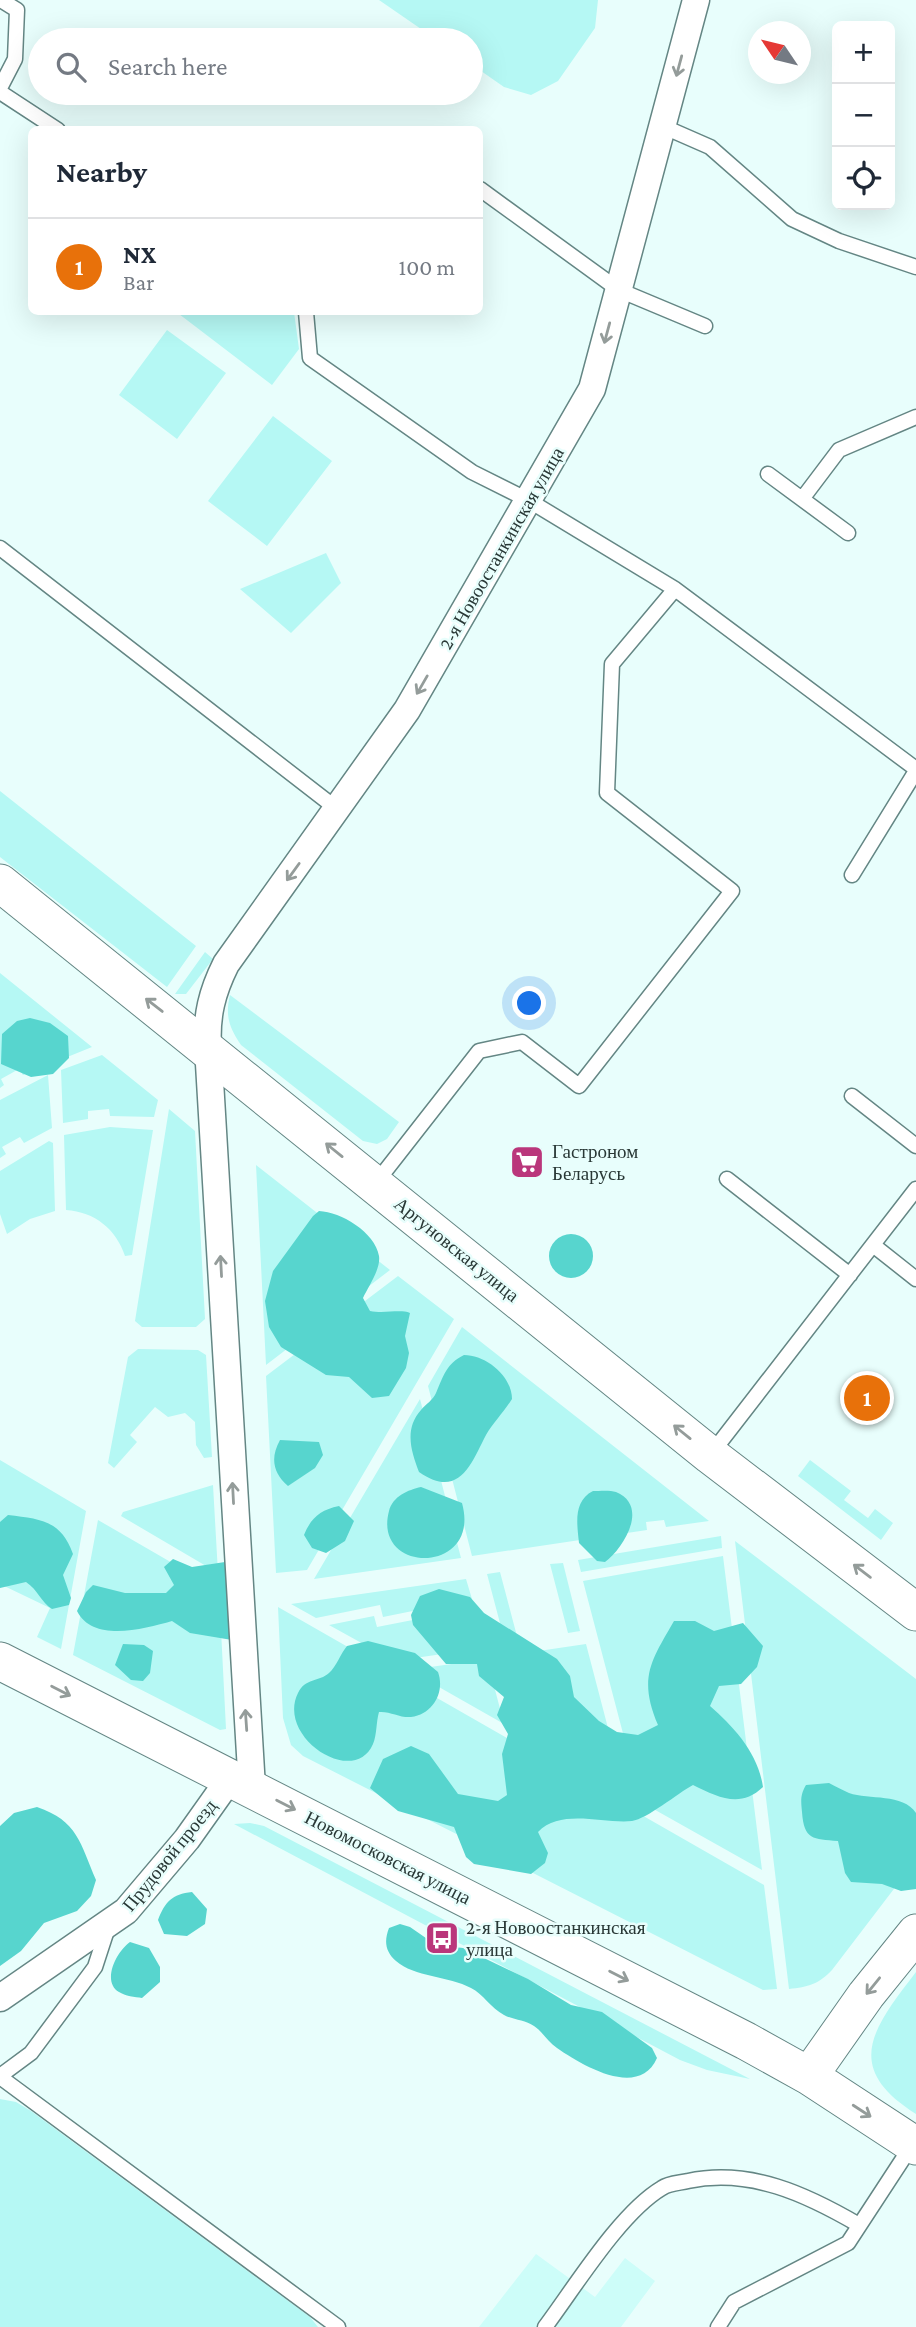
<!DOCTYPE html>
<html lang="en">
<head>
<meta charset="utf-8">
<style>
  :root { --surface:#fff; --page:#f6f6f7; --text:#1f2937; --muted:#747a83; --line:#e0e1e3; --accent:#ea580c }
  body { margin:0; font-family:"Crimson Pro",serif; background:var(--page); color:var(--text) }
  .controls { position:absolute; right:21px; top:21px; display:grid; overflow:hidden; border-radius:10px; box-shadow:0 7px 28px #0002 }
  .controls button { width:63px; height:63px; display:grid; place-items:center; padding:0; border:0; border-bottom:2px solid var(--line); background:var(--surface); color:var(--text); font:35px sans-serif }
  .compass { position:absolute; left:748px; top:21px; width:63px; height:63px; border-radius:50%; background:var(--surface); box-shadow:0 7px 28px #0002; rotate:305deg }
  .you { position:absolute; left:530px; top:1004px; width:24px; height:24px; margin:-18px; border:5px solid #fff; border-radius:50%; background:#1a73e8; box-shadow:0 0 0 10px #1a73e833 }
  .badge { display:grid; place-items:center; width:46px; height:46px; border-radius:50%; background:var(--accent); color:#fff; font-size:23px; font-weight:700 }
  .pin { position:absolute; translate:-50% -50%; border:4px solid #fff; box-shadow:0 2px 7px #0006 }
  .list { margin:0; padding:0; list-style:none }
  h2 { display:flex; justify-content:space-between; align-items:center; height:91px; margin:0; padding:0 28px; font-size:30px }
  h2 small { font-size:23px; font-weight:400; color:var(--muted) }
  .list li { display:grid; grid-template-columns:46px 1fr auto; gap:21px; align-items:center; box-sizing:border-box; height:98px; padding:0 28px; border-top:2px solid var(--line) }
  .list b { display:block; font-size:26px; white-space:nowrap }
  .list p { margin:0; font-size:23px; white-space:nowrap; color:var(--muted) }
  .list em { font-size:23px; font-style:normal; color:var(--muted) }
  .icon { flex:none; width:38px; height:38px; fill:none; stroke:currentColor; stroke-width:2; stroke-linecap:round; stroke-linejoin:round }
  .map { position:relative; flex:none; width:916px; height:2327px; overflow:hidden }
  .search { position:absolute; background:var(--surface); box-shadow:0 7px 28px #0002; left:28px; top:28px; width:455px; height:77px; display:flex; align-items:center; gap:18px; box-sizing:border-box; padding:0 24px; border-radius:38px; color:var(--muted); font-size:26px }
  .panel { position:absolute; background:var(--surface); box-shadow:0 7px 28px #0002; left:28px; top:126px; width:455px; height:189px; border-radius:10px }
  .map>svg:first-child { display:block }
  .built { fill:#cdfdf9 }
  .green { fill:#b5f8f4 }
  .forest { fill:#57d5ce }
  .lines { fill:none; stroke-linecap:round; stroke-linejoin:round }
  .lane-casing { stroke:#648684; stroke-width:17 }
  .street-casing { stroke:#648684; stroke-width:29 }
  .secondary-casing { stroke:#648684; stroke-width:39 }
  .lane { stroke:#fff; stroke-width:14 }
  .street { stroke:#fff; stroke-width:26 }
  .secondary { stroke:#fff; stroke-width:37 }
  .oneway { stroke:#949c9a }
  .labels { text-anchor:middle; stroke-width:5; stroke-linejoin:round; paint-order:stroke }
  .street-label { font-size:19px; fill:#293836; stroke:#e8fefc }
  .poi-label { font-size:19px; fill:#293836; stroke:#e8fefc; text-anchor:start }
</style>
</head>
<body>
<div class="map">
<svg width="916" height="2327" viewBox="0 0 916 2327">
  <rect width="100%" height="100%" fill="#e8fefc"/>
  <path class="built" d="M536 2254 595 2297 625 2258 655 2281 621 2327H479Z"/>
  <path class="green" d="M379 0H598L595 28 558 81 531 95 504 87 471 64V40H437Z
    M181 312H294L299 349 272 385 179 314Z
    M167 330 226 373 177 439 119 395Z
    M273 416 332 461 267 546 208 501Z
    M326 553 341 583 291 633 240 589Z
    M0 791 196 946 167 987 0 857Z
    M205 952 213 959 186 994H175Z
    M0 973 92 1047 23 1075 19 1069 1 1079 4 1085 0 1088Z
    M230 995 399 1122 387 1139 377 1144 363 1141 241 1045C229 1027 225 1016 230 995Z
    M102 1055 158 1100 154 1117 110 1116 109 1109 88 1111V1119L63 1123 61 1070Z
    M48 1075 52 1128 24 1143 20 1137 2 1147 6 1154 0 1158V1100Z
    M169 1109 195 1131 205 1319 196 1327H142L135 1321Z
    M110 1127 153 1130 132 1255 125 1256C116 1229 95 1212 66 1210L64 1135Z
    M49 1141 53 1143 55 1211 30 1219 7 1234 0 1214V1171Z
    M256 1165 390 1270 266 1365Z
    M398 1276 454 1319 307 1570 276 1573 266 1376Z
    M462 1327 709 1521 666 1527 664 1520 646 1522 647 1530 472 1556 428 1386Z
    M138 1349 198 1350 206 1355 212 1457 204 1458 196 1445 195 1422 185 1413 168 1417 155 1407 130 1435 137 1442 114 1468 108 1463 128 1357Z
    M420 1399 461 1558 314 1579Z
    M0 1460 86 1511 61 1649 37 1637 50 1608 0 1584Z
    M810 1460 851 1491 844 1500 868 1518 875 1509 893 1523 881 1540 798 1476Z
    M213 1485 218 1573 121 1516 123 1512Z
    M98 1520 219 1590 226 1729 220 1730 73 1655Z
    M721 1536 722 1548 581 1572 578 1560Z
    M735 1541 916 1679V1860L832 1970C819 1984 808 1987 789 1989Z
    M723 1556 762 1870 641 1802 583 1581Z
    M563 1563 580 1631 568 1633 550 1564Z
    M500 1572 518 1640 505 1642 487 1574Z
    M466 1579 472 1599 383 1617 380 1605 316 1618 291 1604Z
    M278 1607 764 1885 777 1989 763 1990 303 1756 291 1745 283 1718Z
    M474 1608 484 1648 394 1661 329 1625 374 1616 377 1627Z
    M586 1644 625 1793 497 1657Z
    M487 1659 504 1724 409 1670Z
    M250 1823 264 1826 750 2079 707 2070 680 2060 234 1824Z
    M916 1972V2114C841 2067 874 2027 916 1972Z
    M0 2099 16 2102 31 2111 310 2317 318 2327H0Z"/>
  <path class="forest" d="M30 1018 50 1023 68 1036 69 1058 53 1074 31 1077 1 1064 2 1034 17 1021Z
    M319 1211C341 1212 375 1232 379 1256 381 1269 368 1287 363 1298L370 1311C384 1314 400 1309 410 1313L405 1336 409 1353 406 1368 389 1396 372 1398 349 1377 326 1375 281 1347 269 1327 265 1301 273 1271 313 1216Z
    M549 1256a22 22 0 1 1 44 0a22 22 0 1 1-44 0Z
    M464 1355C486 1355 512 1376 512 1399 504 1412 493 1423 486 1435 471 1464 459 1500 419 1472 411 1451 404 1429 421 1410 426 1404 433 1400 436 1393 444 1375 446 1364 464 1355Z
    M280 1440 319 1442 323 1455 315 1468 288 1486C273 1473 270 1458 280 1440Z
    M421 1487 462 1503C482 1575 372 1575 389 1511 393 1496 408 1490 421 1487Z
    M593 1491C600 1491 610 1490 616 1492 650 1506 623 1549 605 1562L597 1561 579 1543C577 1524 573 1501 593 1491Z
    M339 1506 354 1521 345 1541 326 1553 312 1548 304 1535C311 1518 320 1510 339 1506Z
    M8 1515C40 1519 61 1520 73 1554L63 1575 71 1598 69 1605 52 1609C41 1602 38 1590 26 1582L0 1588V1522Z
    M173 1559 192 1567 225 1562C248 1577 254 1588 255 1616L232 1640 190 1633 172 1621C144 1629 93 1643 77 1611L86 1592 93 1585 125 1593H166L174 1585 164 1567Z
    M439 1589 470 1597 484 1613 557 1659 570 1676 574 1697 599 1721 617 1732 638 1735 658 1725C638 1678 651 1661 674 1621H695L714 1631 743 1623 763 1646 757 1667 741 1684 719 1686 710 1706C734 1727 758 1753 763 1787 740 1809 718 1797 693 1785 678 1793 647 1819 632 1821 603 1824 561 1808 538 1832L548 1853 545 1863 531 1874 474 1864 466 1857 454 1827 398 1811 370 1788 383 1759 411 1746 429 1754 458 1794 498 1801 507 1795 502 1754 508 1734 497 1715 504 1697 479 1676 477 1664H446L413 1625 411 1615 420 1596Z
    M368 1641 415 1653 438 1672C445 1691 434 1714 411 1717 400 1718 390 1711 379 1712 376 1722 377 1735 373 1744 354 1788 276 1737 298 1693 305 1678 319 1682 329 1673 336 1667 341 1653 347 1646Z
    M123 1644 144 1645 153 1651 150 1673 143 1681 131 1680 115 1665Z
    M829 1783C835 1786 842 1790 849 1793 869 1800 903 1793 916 1813V1889L901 1891 882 1884 851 1882 845 1873 838 1841C813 1839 804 1840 802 1812 801 1801 800 1795 806 1785Z
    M37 1807C78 1821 80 1843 96 1880L91 1896 77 1911 44 1923 21 1951 0 1966V1826L14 1813Z
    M192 1892 207 1909 205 1924 187 1936 164 1934 158 1920C165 1902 172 1894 192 1892Z
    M400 1924 410 1927 436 1945 463 1948 528 1979 571 2005 602 2012 652 2048 657 2058C639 2099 583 2066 557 2048 548 2042 542 2031 534 2026 525 2020 513 2020 504 2015 491 2008 483 1994 471 1988 449 1976 414 1977 396 1961 385 1951 384 1941 389 1928Z
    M130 1942 149 1948 160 1967V1982L142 1998C135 1997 125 1996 119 1992 101 1981 117 1951 130 1942Z"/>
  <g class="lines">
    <g class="lane-casing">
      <path id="lane" d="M0 88 15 59 17 10 1 0
        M0 92 58 130
        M662 126 710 147 792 219 839 241 916 267
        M480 189 619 290 705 326
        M306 312 310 358 472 472 528 500 675 589 916 769
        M768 474 848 533
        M802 499 839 450 916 417
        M0 548 337 809
        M852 875 916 771
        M852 1096 916 1146
        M727 1179 850 1275
        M375 1184 479 1051 522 1042 579 1086 732 891 607 793 612 664 675 589
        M873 1245 916 1279
        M711 1454 916 1189
        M0 2076 31 2053 95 1967 108 1927
        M0 2077 338 2327
        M545 2327C575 2287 620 2213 662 2188 669 2183 680 2183 688 2181 750 2168 806 2194 859 2225
        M718 2327 734 2302 848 2243 912 2145"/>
    </g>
    <g class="street-casing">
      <path id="street" d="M252 1788 208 1047C206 1016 212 992 226 964L407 710 592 389 696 0
        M0 1998 126 1911 187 1839 231 1777"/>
    </g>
    <g class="secondary-casing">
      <path id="secondary" d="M0 883 710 1455 916 1612
        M0 1661 746 2041 809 2076 916 2146
        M809 2076 866 1995 916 1933"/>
    </g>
    <use href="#lane" class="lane"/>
    <use href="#street" class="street"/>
    <use href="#secondary" class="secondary"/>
  </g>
  <defs><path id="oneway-shaft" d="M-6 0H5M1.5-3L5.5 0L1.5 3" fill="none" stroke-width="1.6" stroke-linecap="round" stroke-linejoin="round" transform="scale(1.75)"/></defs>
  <g class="oneway">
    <use href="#oneway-shaft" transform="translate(679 66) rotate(105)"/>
    <use href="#oneway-shaft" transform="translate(607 333) rotate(105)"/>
    <use href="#oneway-shaft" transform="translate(422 685) rotate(120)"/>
    <use href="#oneway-shaft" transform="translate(293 872) rotate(126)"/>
    <use href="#oneway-shaft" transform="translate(154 1005) rotate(-142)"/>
    <use href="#oneway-shaft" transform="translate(334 1150) rotate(-141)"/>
    <use href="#oneway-shaft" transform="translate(221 1266) rotate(-93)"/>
    <use href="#oneway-shaft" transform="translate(682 1432) rotate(-141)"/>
    <use href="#oneway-shaft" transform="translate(233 1493) rotate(-93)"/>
    <use href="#oneway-shaft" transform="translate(862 1571) rotate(-143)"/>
    <use href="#oneway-shaft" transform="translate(61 1691) rotate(27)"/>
    <use href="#oneway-shaft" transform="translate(246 1720) rotate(-94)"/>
    <use href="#oneway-shaft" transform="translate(286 1805) rotate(27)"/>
    <use href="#oneway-shaft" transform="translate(619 1976) rotate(27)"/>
    <use href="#oneway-shaft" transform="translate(873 1986) rotate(129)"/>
    <use href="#oneway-shaft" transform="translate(862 2111) rotate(33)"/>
  </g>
  <defs>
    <g id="supermarket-square" transform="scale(1.75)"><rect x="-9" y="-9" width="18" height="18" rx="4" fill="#ba367b" stroke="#e8fefc"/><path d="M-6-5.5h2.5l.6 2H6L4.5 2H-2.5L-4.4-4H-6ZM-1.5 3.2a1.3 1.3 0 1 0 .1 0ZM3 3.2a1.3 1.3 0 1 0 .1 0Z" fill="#fff"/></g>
    <g id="bus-square" transform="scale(1.75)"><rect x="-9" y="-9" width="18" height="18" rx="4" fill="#ba367b" stroke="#e8fefc"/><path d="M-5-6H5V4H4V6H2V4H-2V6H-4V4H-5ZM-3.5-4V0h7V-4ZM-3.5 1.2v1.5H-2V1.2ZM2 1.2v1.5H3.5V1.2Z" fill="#fff"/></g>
  </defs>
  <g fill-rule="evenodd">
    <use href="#supermarket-square" x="527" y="1162"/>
    <use href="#bus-square" x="442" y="1938"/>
  </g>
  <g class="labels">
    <g class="street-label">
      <text transform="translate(501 548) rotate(-60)" y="7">2-я Новоостанкинская улица</text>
      <text transform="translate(457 1249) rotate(39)" y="7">Аргуновская улица</text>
      <text transform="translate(169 1855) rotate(-51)" y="7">Прудовой проезд</text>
      <text transform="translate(388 1857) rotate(27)" y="7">Новомосковская улица</text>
    </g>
    <g class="poi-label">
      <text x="552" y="1158">Гастроном<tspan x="552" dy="22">Беларусь</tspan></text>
      <text x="466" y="1934">2-я Новоостанкинская<tspan x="466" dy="22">улица</tspan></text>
    </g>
  </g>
</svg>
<div class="controls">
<button>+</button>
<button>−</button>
<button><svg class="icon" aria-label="locate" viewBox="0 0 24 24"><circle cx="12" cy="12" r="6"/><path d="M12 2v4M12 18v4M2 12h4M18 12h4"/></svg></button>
</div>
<svg class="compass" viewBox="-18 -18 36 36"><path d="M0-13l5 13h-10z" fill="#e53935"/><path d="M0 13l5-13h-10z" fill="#747a83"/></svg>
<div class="you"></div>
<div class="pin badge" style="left:867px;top:1398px;background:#e8710a">1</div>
<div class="search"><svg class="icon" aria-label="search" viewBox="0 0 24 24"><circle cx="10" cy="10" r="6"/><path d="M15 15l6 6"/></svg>Search here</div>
<section class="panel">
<h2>Nearby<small></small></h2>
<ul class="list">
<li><span class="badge" style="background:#e8710a">1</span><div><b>NX</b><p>Bar</p></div><em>100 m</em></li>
</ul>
</section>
</div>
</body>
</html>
